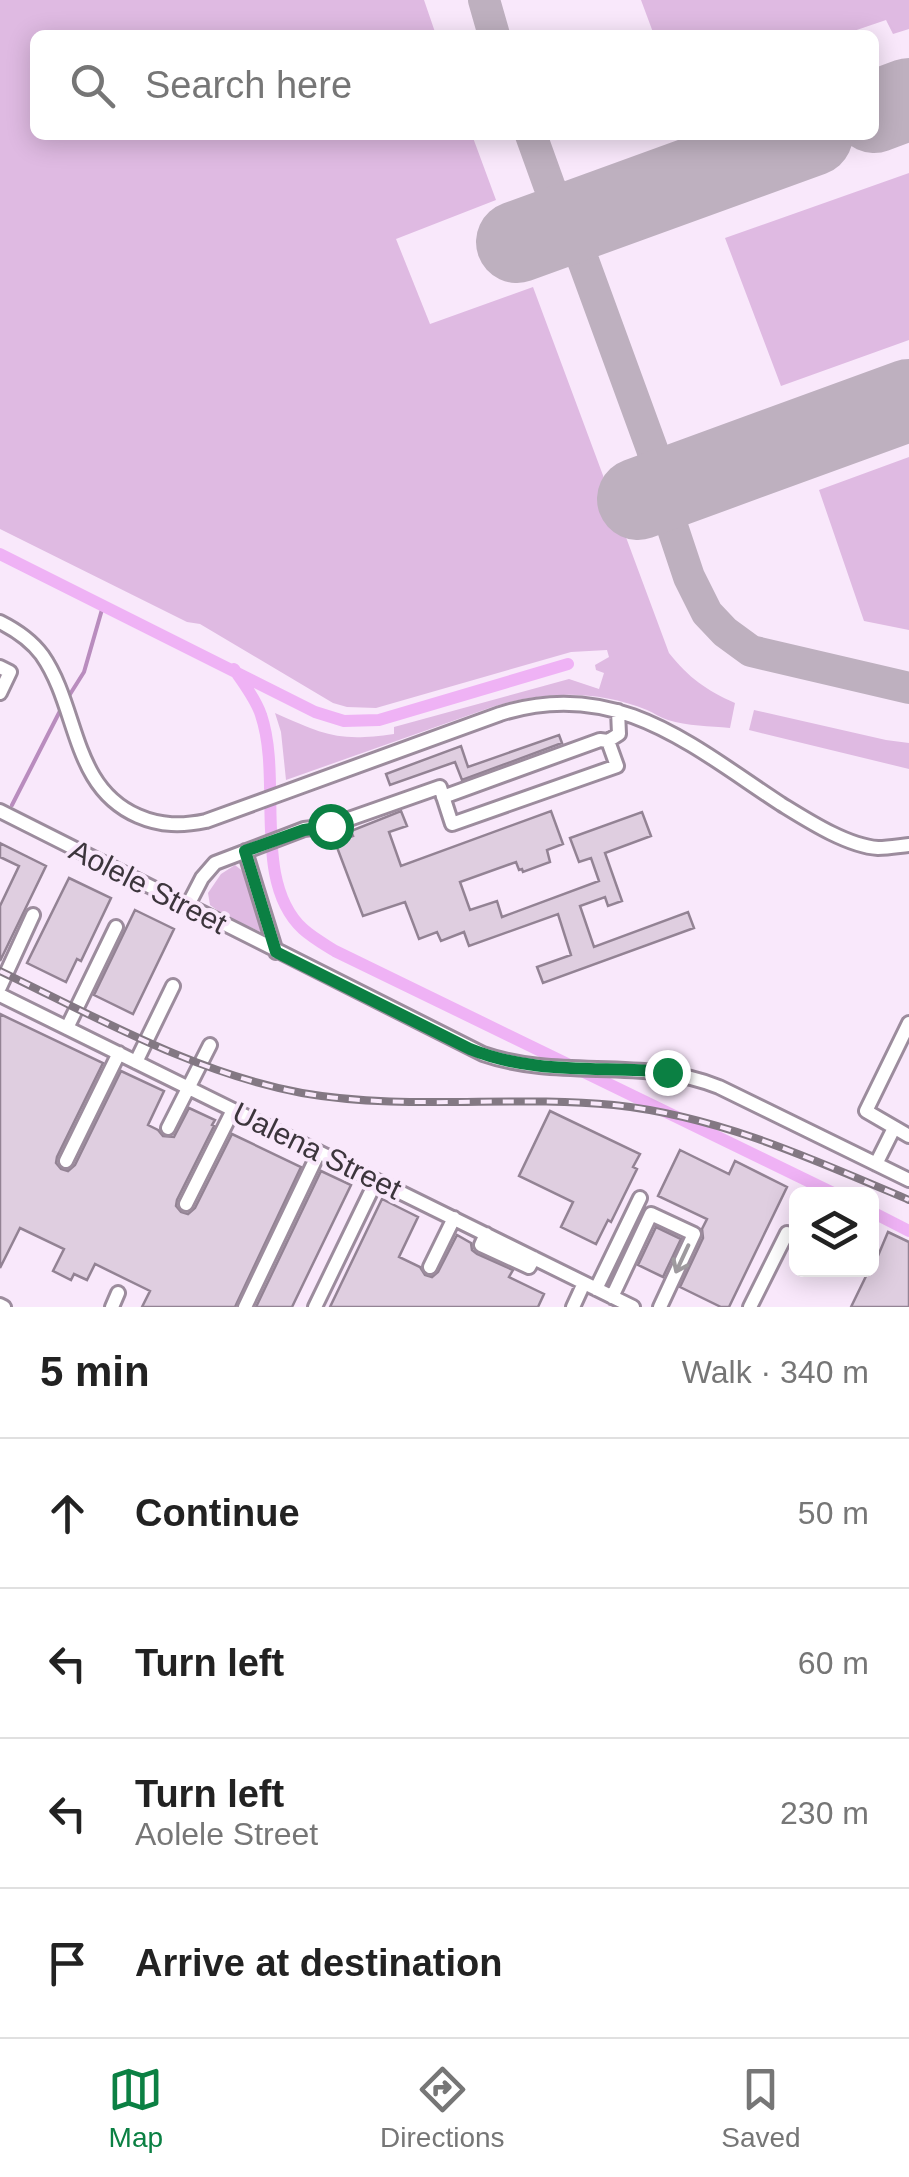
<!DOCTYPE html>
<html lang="en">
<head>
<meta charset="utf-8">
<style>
  :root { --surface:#fff; --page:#f2f2f2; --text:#222; --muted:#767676; --line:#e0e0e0; --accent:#0b8043 }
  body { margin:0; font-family:Helvetica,sans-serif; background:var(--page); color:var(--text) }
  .controls { position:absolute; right:30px; bottom:30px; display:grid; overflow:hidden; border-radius:15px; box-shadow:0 5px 25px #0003 }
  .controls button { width:90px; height:90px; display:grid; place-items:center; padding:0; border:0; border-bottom:2px solid var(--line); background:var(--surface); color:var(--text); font:50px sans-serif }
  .stop { position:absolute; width:30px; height:30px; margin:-22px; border:8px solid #0b8043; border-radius:50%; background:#fff }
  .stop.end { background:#0b8043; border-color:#fff; box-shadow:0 2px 10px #0008 }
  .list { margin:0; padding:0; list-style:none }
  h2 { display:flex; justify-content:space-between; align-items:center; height:130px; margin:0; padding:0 40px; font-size:42px }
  h2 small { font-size:32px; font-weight:400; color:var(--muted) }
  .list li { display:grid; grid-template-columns:65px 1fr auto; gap:30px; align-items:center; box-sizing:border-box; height:150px; padding:0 40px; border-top:2px solid var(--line) }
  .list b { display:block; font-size:38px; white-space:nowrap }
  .list p { margin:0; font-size:32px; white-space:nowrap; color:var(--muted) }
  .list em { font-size:32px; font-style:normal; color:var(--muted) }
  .icon { flex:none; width:55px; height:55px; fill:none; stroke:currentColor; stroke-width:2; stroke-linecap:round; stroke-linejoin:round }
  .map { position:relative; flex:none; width:909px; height:1307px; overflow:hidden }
  .search { position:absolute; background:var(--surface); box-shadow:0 5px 25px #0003; left:30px; right:30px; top:30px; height:110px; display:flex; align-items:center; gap:25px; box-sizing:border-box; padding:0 35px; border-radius:15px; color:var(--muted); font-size:38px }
  .sheet { height:730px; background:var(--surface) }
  nav { display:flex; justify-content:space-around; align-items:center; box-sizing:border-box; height:140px; border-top:2px solid var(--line); background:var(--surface); font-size:28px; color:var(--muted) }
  nav a { display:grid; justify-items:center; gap:5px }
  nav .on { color:var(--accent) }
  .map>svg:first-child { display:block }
  .green { fill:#dfbae2 }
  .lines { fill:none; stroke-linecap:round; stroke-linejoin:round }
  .stream { stroke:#b98cbe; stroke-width:4 }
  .canal { stroke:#efb2f5; stroke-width:12 }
  .taxiway { stroke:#beb0bf; stroke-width:32 }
  .runway { stroke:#beb0bf; stroke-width:82 }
  .building { fill:#dfcee0; stroke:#938394; stroke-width:2.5 }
  .minor-casing { stroke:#9c8c9d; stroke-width:18 }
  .minor { stroke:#fff; stroke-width:12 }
  .rail-casing { stroke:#837883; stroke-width:8 }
  .rail { stroke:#f9e8fb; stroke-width:4; stroke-dasharray:11; stroke-linecap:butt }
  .oneway { stroke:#9e9a9e }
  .route { stroke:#0b8043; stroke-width:12 }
  .labels { text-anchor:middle; stroke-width:8; stroke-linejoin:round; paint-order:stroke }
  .street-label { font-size:30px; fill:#3c353c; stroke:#f9e8fb }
</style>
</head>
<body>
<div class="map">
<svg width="909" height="1307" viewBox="0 0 909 1307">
  <rect width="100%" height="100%" fill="#f9e8fb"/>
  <path class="green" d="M0 0H424L436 35H35V135H472L496 200 396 239 430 324 533 287 669 653C689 678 706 690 735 703L730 728C710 726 687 726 668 720 661 718 654 713 647 710 597 690 546 691 495 706L286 780 281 732 275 713C325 735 338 742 394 734V727L569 679 599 689 604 673 596 670 595 665 609 657 607 650 571 652 376 708 347 707 333 703 200 624 187 622 0 529Z
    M641 0H909V29L893 34 886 20 842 35H654Z
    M909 173V340L781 386 725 238Z
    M909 457V630L864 621 819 490Z
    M754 710 886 740 909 743V769L749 730Z
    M235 865 245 873 261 932 225 916 210 905 208 893 221 874Z"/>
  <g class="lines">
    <path class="stream" d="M67 699 84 672 103 606
      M12 805 62 707"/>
    <path class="canal" d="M0 554 315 712 344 721 379 720 568 664
      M234 669C243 683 256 699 261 715 283 779 251 881 303 929 313 938 324 944 335 951L835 1194
      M872 1212 909 1231"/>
    <path class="taxiway" d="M484 0 494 35
      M531 135 549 185 584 263 652 449 673 529 689 577 707 613 725 632 751 651 909 688"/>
    <path class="runway" d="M874 112 909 99
      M517 242 812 135
      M638 499 909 400"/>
  </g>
  <path class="building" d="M559 735 562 743 462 780 455 762 390 785 386 774 461 746 468 767Z
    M401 811 407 826 389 832 401 866 551 811 563 844 547 850 550 862 523 872 522 869 519 870 516 862 460 882 470 910 497 901 502 917 599 881 591 858 579 862 570 838 642 812 651 836 605 853 622 901 608 906 605 897 580 906 594 947 688 912 694 928 543 983 537 967 571 955 558 914 469 946 464 932 441 941 437 932 419 939 405 902 363 916 335 842 353 836 351 831Z
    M0 843 46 866 0 961V906L19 866 0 857Z
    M69 878 111 898 81 961 77 959 66 982 27 963Z
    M135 910 174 929 133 1014 94 995Z
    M0 1014 103 1063 57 1157 56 1163 61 1169 68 1171 75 1165 121 1071 164 1091 148 1125 158 1130 163 1136 174 1137 189 1108 215 1120 212 1125 214 1126 177 1200 176 1206 181 1212 188 1214 195 1208 232 1134 301 1167 235 1307H142L150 1291 95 1264 87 1280 74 1274 71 1280 53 1271 64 1249 20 1228 0 1268Z
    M550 1111 640 1154 633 1167 637 1169 611 1222 608 1220 596 1244 561 1227 573 1202 519 1176Z
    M680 1150 729 1174 735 1161 787 1187 729 1307H721L680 1287 703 1238 702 1229 707 1219 658 1196Z
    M321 1171 351 1185 292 1307H256Z
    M382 1199 418 1217 399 1257 420 1267 425 1275 432 1277 438 1272 457 1235 471 1243 472 1250 477 1254 513 1270 509 1277 544 1294 538 1307H330Z
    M656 1227 681 1239 663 1277 638 1265Z
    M888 1232 909 1242V1307H851L869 1270H872Z"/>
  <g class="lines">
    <g class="minor-casing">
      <path id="minor" d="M0 622C16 630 31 640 42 655 79 708 71 787 138 816 161 826 182 826 206 821L500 714C615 677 691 745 781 804 807 820 847 846 878 848 889 848 899 846 909 845
        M0 667 10 672 0 693
        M608 741 619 734 618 711
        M0 811 483 1054C561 1081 642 1056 719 1087L909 1180
        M245 851 276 952
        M187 907 202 878 215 863 304 829 329 826 440 787 452 824 617 766 608 741 600 740 443 797
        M0 987 33 915
        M0 995 633 1307
        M909 1023 866 1111 909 1136
        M67 1028 116 927
        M136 1062 173 986
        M168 1128 210 1045
        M66 1161 119 1053
        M876 1164 894 1128
        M186 1204 233 1110
        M486 1234 481 1245 529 1267 534 1258
        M430 1267 454 1218
        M596 1289 640 1198
        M612 1297 651 1214 694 1234 660 1307
        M0 1305 4 1307
        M112 1307 118 1293
        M245 1307 319 1152
        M315 1307 376 1181
        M573 1307 584 1283
        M750 1307 787 1233"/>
    </g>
    <use href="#minor" class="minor"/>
    <g class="rail-casing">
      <path id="rail" d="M0 971C98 1018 195 1073 302 1093 405 1111 510 1095 614 1105 718 1116 813 1159 909 1200"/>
    </g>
    <use href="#rail" class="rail"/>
  </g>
  <defs><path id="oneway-shaft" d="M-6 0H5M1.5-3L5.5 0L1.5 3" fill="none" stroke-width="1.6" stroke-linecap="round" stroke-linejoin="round" transform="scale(2.5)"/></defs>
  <use class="oneway" href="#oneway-shaft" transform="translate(682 1259) rotate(115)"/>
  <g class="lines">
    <path class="route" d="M330 826 304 830 245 851 276 952 470 1049C534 1075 599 1066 667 1072"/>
  </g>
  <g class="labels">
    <g class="street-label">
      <text transform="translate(148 887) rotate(27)" y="10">Aolele Street</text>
      <text transform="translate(317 1151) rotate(26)" y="10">Ualena Street</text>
    </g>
  </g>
</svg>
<div class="controls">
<button><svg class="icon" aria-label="layers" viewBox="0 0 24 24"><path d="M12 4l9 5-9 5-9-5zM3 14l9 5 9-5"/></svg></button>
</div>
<div class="stop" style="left:330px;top:826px"></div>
<div class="stop end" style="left:667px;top:1072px"></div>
<div class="search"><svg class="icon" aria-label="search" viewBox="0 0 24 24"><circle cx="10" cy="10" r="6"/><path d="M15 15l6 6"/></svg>Search here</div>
</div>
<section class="sheet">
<h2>5 min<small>Walk · 340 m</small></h2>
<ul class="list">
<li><svg class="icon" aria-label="ahead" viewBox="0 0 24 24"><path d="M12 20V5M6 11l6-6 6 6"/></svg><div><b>Continue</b></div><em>50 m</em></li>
<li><svg class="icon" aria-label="left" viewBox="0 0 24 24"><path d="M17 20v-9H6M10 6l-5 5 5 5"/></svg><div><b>Turn left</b></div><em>60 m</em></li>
<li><svg class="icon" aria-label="left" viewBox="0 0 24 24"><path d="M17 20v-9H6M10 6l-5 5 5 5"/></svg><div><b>Turn left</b><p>Aolele Street</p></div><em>230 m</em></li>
<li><svg class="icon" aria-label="arrive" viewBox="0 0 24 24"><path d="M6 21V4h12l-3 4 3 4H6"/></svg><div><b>Arrive at destination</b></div></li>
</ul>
</section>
<nav>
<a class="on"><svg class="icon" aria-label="map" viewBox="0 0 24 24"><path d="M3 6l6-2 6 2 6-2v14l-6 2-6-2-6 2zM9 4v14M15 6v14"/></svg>Map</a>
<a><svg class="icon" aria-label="directions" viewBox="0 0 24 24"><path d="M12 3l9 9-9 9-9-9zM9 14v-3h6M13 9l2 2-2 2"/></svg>Directions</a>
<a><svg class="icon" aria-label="saved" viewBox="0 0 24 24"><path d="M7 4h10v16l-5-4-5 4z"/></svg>Saved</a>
</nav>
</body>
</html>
